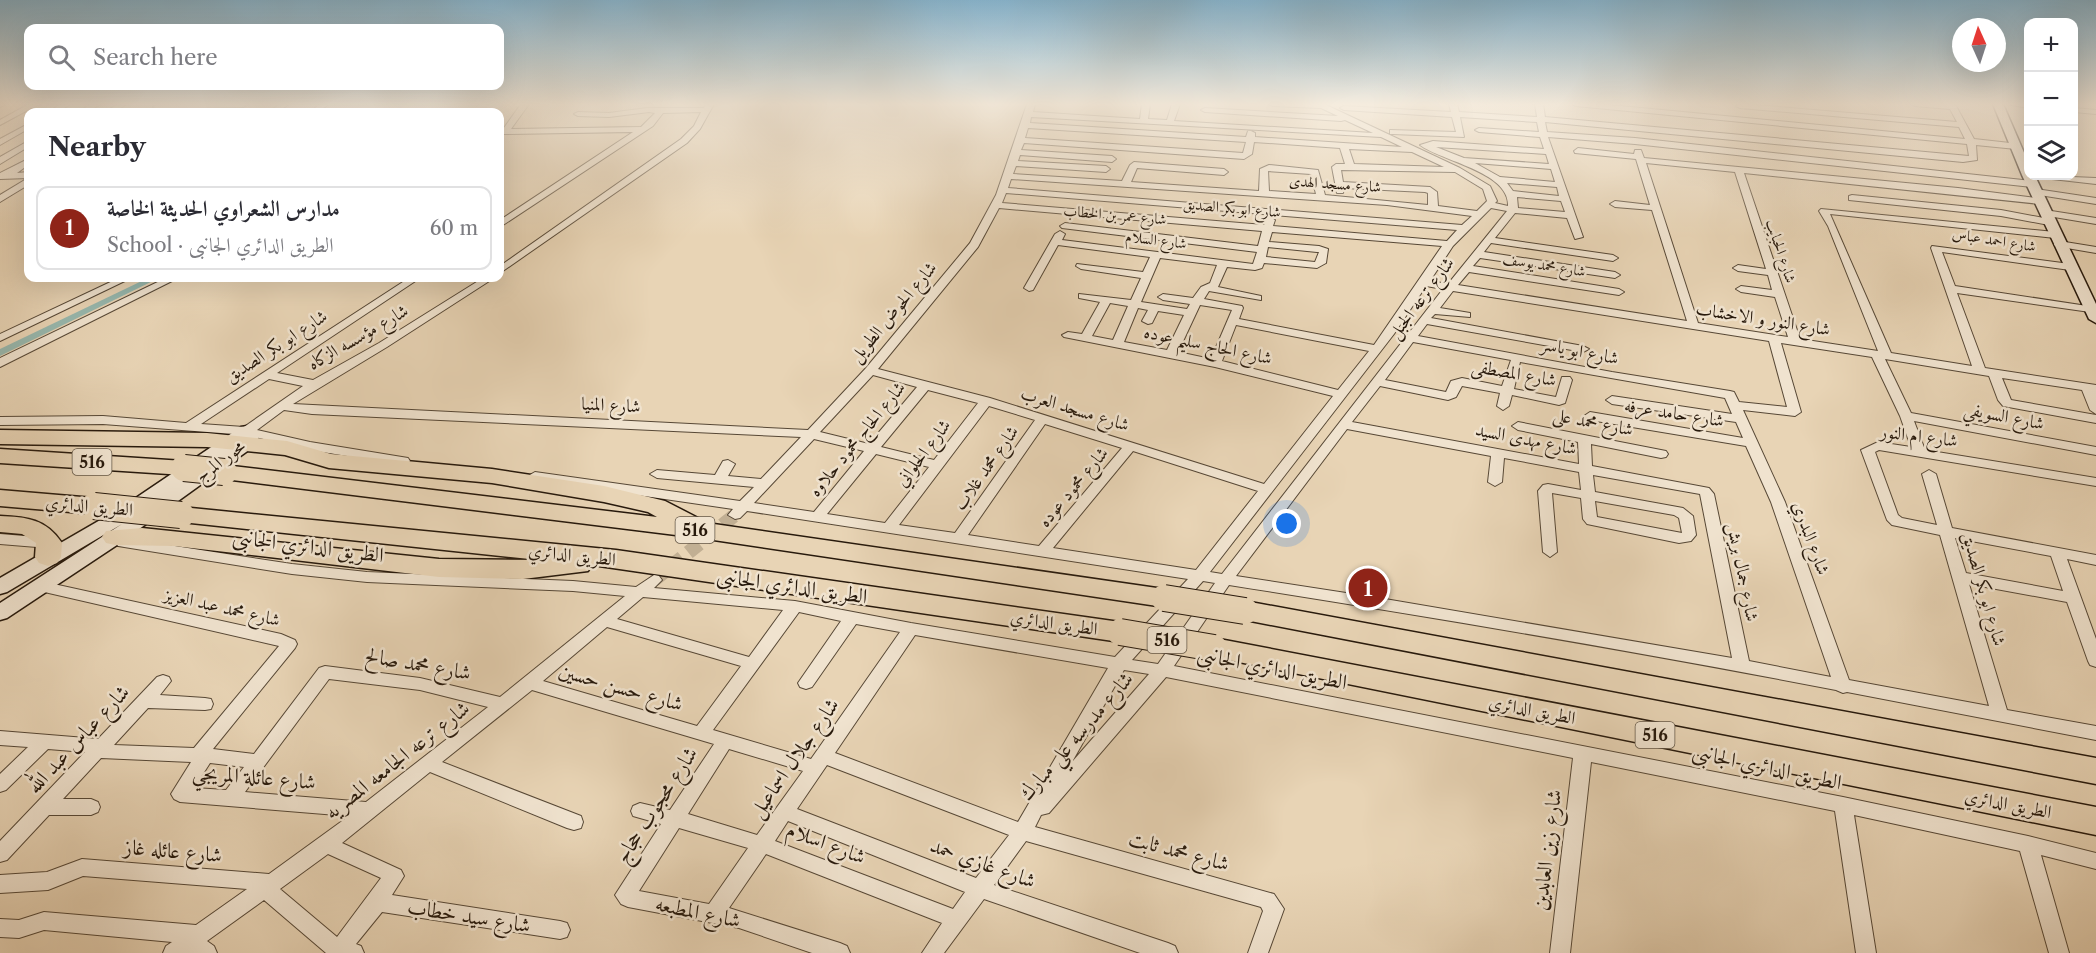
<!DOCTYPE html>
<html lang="en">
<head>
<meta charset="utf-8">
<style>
  :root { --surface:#fff; --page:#f7f7f7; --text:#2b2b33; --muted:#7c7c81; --line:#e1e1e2; --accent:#8f2418 }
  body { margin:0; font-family:"Libre Caslon Text",Amiri,serif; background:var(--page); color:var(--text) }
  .controls { position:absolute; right:18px; top:18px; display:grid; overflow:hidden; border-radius:12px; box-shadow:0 6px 24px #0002 }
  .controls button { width:54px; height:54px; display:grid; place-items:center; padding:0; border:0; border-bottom:2px solid var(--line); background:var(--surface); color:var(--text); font:30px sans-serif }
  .compass { position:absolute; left:1952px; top:18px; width:54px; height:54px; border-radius:50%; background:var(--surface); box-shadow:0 6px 24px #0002; rotate:357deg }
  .you { position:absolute; left:1287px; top:524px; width:21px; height:21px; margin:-15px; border:4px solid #fff; border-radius:50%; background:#1a73e8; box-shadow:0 0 0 9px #1a73e833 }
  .badge { display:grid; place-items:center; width:39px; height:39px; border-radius:50%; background:var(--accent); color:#fff; font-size:20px; font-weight:700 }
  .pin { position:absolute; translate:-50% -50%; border:3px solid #fff; box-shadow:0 2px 6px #0006 }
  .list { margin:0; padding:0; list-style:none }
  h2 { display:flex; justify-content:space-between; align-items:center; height:78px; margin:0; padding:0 24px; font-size:26px }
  h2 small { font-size:20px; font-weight:400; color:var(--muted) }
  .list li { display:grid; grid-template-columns:39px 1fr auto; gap:18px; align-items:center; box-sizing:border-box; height:84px; margin:0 12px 12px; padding:0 12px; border:2px solid var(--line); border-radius:12px }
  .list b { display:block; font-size:22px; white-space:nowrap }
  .list p { margin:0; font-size:20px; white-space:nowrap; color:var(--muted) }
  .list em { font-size:20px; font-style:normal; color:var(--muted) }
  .icon { flex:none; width:33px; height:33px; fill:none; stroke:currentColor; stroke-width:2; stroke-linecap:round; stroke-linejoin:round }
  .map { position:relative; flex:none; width:2096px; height:953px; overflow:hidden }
  .search { position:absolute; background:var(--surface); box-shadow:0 6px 24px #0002; left:24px; top:24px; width:480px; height:66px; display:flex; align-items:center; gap:15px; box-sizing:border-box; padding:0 21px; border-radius:12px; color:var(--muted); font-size:22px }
  .panel { position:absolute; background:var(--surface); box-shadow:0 6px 24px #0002; left:24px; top:108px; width:480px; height:174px; border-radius:12px }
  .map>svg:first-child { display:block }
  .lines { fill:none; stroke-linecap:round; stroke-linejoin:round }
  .canal { fill:#97b8ae; fill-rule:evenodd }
  .street-tunnel { stroke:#c1af93; stroke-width:14; stroke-dasharray:14 8; stroke-linecap:butt }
  .street-casing { stroke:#574836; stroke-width:2 }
  .secondary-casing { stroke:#27190c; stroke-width:3 }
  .highway-casing { stroke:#27190c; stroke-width:3 }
  .street { fill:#f0e3cf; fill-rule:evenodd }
  .secondary { fill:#f0e3cf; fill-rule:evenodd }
  .highway { fill:#e8d4b5; fill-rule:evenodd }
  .highway-bridge-casing { stroke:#27190c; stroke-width:28; stroke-linecap:butt }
  .highway-bridge { stroke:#e8d4b5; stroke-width:26 }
  .labels { text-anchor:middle; stroke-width:5; stroke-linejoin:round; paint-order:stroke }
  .far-street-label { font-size:15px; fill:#27190c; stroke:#f0e3cf }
  .shield { fill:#f0e3cf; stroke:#635646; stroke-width:1.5 }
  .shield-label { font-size:16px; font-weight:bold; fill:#27190c }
  .street-label { font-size:18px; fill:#27190c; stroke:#f0e3cf }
  .near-street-label { font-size:21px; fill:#27190c; stroke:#f0e3cf }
</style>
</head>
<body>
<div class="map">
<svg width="2096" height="953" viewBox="0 0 2096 953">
  <rect width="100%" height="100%" fill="#e8d4b5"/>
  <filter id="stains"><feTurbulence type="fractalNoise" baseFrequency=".00333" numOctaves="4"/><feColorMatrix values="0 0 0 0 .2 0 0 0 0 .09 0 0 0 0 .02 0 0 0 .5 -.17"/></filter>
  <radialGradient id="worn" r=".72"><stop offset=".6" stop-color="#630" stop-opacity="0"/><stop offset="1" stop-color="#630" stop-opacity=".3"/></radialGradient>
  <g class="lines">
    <path class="canal" d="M148 278H159L0 356V349Z"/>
    <path class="street-tunnel" d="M654 580 735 515"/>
    <g class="street-casing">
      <path id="street" d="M0 104H6L0 107Z
        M29 104H39L0 125V120Z
        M61 104H71L57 112H48Z
        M91 104H101L87 112H78Z
        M118 104H127L114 112H105Z
        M191 104H246L247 105 243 107 157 109 153 107 157 105Z
        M280 104H289L278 112H269Z
        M320 104H329L318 112H310Z
        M521 104H529L511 129 641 127 655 113 649 112 609 117 578 116 574 114 578 112 609 113 647 108H704L706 104H714L700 129 687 143 500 273V266L681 139 694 126 701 112 663 113 653 126 500 227V220L633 132 502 134 501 132Z
        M1027 104H1035L1033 112 1140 119 1142 104H1150L1148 119 1167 120 1172 104H1180L1174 121 1373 133 1345 120 1341 121 1205 112 1201 110 1205 108 1338 116 1321 108 1273 106 1269 104H1324L1460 168 1490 186 1497 201 1495 203 1508 206C1510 172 1441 161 1420 145L1433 141 1544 149 1540 137 1479 132 1475 130 1479 128 1539 132 1537 122 1460 117 1464 137 1393 134H1390V130L1456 132 1452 117 1344 110 1340 108 1344 106 1451 112 1449 104H1457L1459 112 1537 117 1535 104H1543L1545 117 1969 156 1967 144 1576 106 1572 104H1599L1965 139 1959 127 1740 108 1736 106 1743 104 1957 122 1950 109 1915 106 1911 104H1955L1974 139 2019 144V148L2016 149 1976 145 1977 160 1963 162 1545 122 1547 132 1635 138 2032 181 2037 184 2032 187 1635 144 1548 137 1583 237 1575 239 1567 218 1515 213 1495 238 1613 255 1618 258 1613 261 1491 243 1484 252 1615 272 1620 275 1615 278 1480 258 1473 266 1619 289 1624 292 1619 295 1469 272 1458 285 1687 321 1652 210 1615 207 1610 204 1615 201 1650 205 1636 159 1575 153 1574 151 1578 148 1634 154 1635 150H1641L1644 158 1958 188 2043 199V203L2040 204 1744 173 1800 339 1878 351 1828 226 1819 211 1821 209 2055 232 2060 235 2055 238 1830 214 1891 353 1972 366 1931 248 1932 246 2070 264 2075 267 2070 270 1942 252 1955 286 2094 307V311L2090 312 1957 293 1985 368 2096 385V414L2090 410 2082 390 2002 378 2011 400 2096 415V423L2003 406 1998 400 1989 376 1885 359 1911 413 2096 447V455L1914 421 1925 450 2096 478V486L1879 450 1875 452 1898 515 1902 518 1937 525 1922 474 1929 470 1936 474 1952 528 2096 555V565L2067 559 2096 639V667L2090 665 2088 661 2067 602 1969 584 2007 710 2096 726V740L1847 692 1843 693 1836 690C1635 651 1432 617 1229 585L1174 666 1843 797 2028 836 2096 853V869L2041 855 2069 953H2049L2020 851 1854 815 1876 953H1856L1835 811 1591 762 1570 953H1550L1573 758 1166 677 1049 813 1041 815 1035 827 1274 894 1284 909 1268 953H1248L1263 911 1261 907 1026 841 994 885 1168 943 1175 946 1178 953H1140L984 899 944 953H922L942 923 766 854 729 908 840 943 847 946 850 953H812L739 928 628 907 621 904 615 895 661 824 633 816 631 811 633 806 640 803 670 810 714 744 532 690 442 762 581 816 583 822 581 828 574 830 567 828 430 772 342 843 401 870 404 876 392 895 560 921 567 923 570 930 567 937 560 939 382 912 356 944 361 946 364 953H326L264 900 207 941 214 946 217 953H163L166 946 172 942 44 930 19 938 0 937V919L19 920 44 912 196 925 247 889 83 876 48 890 0 893V875L47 872 82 859 269 874 349 816 180 802 174 799 171 794 191 762 101 758 63 799H91L98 802 100 807 98 812 91 815H49L7 860 0 862V841L85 752 48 749 6 790 0 792V774L28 747 0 745V731L98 739 157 677 163 675 169 677 171 681 160 695 205 698 211 699 213 704 211 709 205 710 148 708 114 745 194 748 279 646 40 591 35 590 32 586 35 582 40 581 281 634 295 640 297 644 295 648 213 749 254 754 319 668 325 666 420 678 500 697 625 596 573 591 367 582 292 574 118 546 116 543 123 538 292 564 367 572 573 581 636 587 654 575 659 576 662 580 654 588 795 601 911 623 1115 657 1188 579 747 511 740 518 735 519 728 515 733 509 535 480 528 476 535 472 740 501 754 487 657 478 650 474 657 470 715 475 723 461 728 460 735 464 728 476 761 479 801 437 312 414 284 410 257 430 310 442 408 458 410 461 408 464 403 465 310 450 247 435 103 424 0 425V417L103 416 186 423 409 278H420L277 373 313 380 379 343 483 278H494L387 347 293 404 808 430 866 368 970 243 996 195ZM1031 117 1381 137 1402 147 1255 137V133L1251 131H1248L1246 137 1030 123ZM1028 128 1246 142 1243 153 1025 138ZM1254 142 1340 148 1345 164H1336L1332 167 1337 193H1343L1344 188 1425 192 1428 193V205L1325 195 1318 170 1269 165 1260 169 1259 191 1131 182 1137 168 1224 175 1228 172 1224 169 1134 162 1130 165 1122 181 1013 174 1016 166 1106 172 1110 169 1106 166 1018 161 1020 155 1112 162 1116 159 1112 156 1021 150 1024 143 1244 159 1252 154ZM1436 147 1546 154 1549 164 1464 158ZM1349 149 1412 152 1444 167 1354 164ZM1475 163 1551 169 1555 182 1500 177ZM1646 163 1735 172 1766 269 1738 265 1733 268 1738 271 1768 275 1772 290 1741 286 1736 289 1741 292 1775 297 1788 337 1698 323ZM1341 170 1455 172 1483 189 1487 201 1477 211 1438 206 1437 192 1430 187 1343 182ZM1268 171 1311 174 1316 194 1269 191ZM1011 179 1387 205 1472 216 1462 225 1008 188ZM1507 183 1557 187 1559 196 1513 191ZM1006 193 1457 230 1447 241 1273 226 1275 220 1270 217 1267 218 1264 225 1002 203ZM1517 197 1561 201 1565 212 1518 208ZM999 208 1262 231 1258 246 1065 223 1060 226 1062 228 1257 252 1253 264 1062 240 1065 234 1060 231 1055 234 1024 288 1029 291 1033 290 1058 245 1150 257 1143 272 1077 264 1076 266 1081 269 1141 278 1131 300 1079 294V298L1100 302 1082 334 1068 332 1062 335 1064 337 1215 367 1333 396 1264 484 990 398 878 369 978 247ZM1491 208 1507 211 1448 284 1430 281 1453 246ZM1272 232 1442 246 1374 345 1239 319 1243 308 1242 306 1204 299 1209 291 1261 300V296L1218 287 1227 267 1255 270 1262 268 1264 263 1317 268 1326 263 1328 249 1319 246 1269 242ZM1268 247 1317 252H1319L1315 262 1266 257ZM1160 258 1217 265 1210 283 1201 287 1193 298 1163 294 1158 297 1163 300 1190 304 1187 309 1141 302ZM1426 286 1443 289 1222 574 1210 572 1394 334ZM1453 291 1769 341 1787 407 1739 402 1734 392 1730 391 1612 372 1418 336 1427 324 1583 352 1589 349 1583 346 1431 318 1435 314 1470 317V313L1440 308ZM1110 303 1128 306 1113 340 1092 336ZM1200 305 1232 310 1211 359 1178 352ZM1138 308 1148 310 1142 321 1148 324 1152 323 1158 311 1184 315 1167 350 1124 342ZM1236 325 1369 351 1338 390 1222 361ZM1413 342 1511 360 1502 386 1462 378 1451 381 1446 392 1385 380ZM1781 343 1872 357 1900 416 1911 447 1878 442 1861 450 1887 520 1892 525 1940 535 1989 706 1849 680 1785 502 1743 410 1795 416 1801 412ZM1520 362 1725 398 1732 414 1612 396 1606 400 1612 404 1736 422 1743 438 1590 412 1584 416 1590 420 1746 446 1771 502 1831 677 1749 661 1714 494 1709 488 1592 466 1591 444 1661 458 1666 457 1668 454 1666 451 1518 422 1512 426 1518 430 1578 442 1579 464 1352 422 1380 386 1448 400 1456 397 1462 386 1500 393 1497 406 1503 410 1509 406 1512 395 1559 405 1565 403 1572 380 1570 377H1562L1556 397 1514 389ZM873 375 917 387 869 444 820 432ZM269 379 303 386 244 427 201 424ZM928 390 978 403 934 460 881 447ZM989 406 1035 420 955 533 899 525ZM1045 424 1122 448 1039 546 968 535ZM1347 429 1491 456 1488 482 1495 486 1502 482 1504 458 1579 472 1581 490 1548 484 1543 485 1538 491 1543 552 1550 557 1557 552 1552 493 1581 498 1583 519 1587 524 1679 543 1691 541 1696 535 1693 516 1683 508 1595 492 1593 475 1700 494 1732 658 1385 599 1236 576ZM814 439 864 451 814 512 754 503ZM1133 451 1258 491 1196 570 1053 548ZM876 454 929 467 885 523 827 514ZM1595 501 1674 515 1679 518 1682 533 1597 517ZM1955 538 2051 556 2063 591 1966 573ZM1203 581 1215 583 1158 664 1132 660ZM643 597 783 610 749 657 617 619ZM799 612 841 621 798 683 800 687 806 689 812 687 856 624 900 632 811 759 713 730ZM607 627 741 666 697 726 543 681ZM915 635 1108 668 1018 822 835 753ZM1124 670 1149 674 1072 762ZM329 679 420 690 488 707 366 802 245 792ZM729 749 803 771 757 835 688 814ZM210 763 244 767 226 790 194 788ZM827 765 1009 835 976 878 797 809ZM788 821 965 892 953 909 775 841ZM679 828 748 848 709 904 639 891ZM328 854 381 878 337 937 280 889Z
        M2007 104H2028V108Z
        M2074 108 2096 110V114L2074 112Z
        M28 124V129L0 145V139Z
        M28 141V147L0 164V157Z
        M28 159V165L17 173 28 172V178L0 179V173Z
        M2048 176 2096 178V184L2052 179Z
        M28 178V185L0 202V195Z
        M2036 189 2096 198V204L2033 194V190Z
        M1852 195 2001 210 2049 219 2054 222 2049 225 2001 216 1849 200V196Z
        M2045 210 2096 218V224L2042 215 2040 213Z
        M2059 241 2096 247V253L2055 246 2054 244Z
        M119 278H131L0 341V334Z
        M166 278H178L0 367V358Z
        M0 534 49 538 56 543 49 548 0 544Z"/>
    </g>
    <g class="secondary-casing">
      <path id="secondary" d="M1993 104H2003L2028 162V176H2035L2096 304V323L2089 319 2022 175Z
        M247 426 253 427 260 435 253 447 117 545 7 618 0 620V603L122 524 7 592 0 594V578L121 508 241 427Z"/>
    </g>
    <g class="highway-casing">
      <path id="highway" d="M0 430 207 433 287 441 331 454 492 469 604 486 665 501 698 518 700 522 1164 589 1174 591 1178 598 1174 605 1164 607 700 538 224 479 216 477 212 472 216 467 224 465 657 517 648 512 604 502 492 483 329 468 285 455 207 447 0 444Z
        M0 449 184 461 192 463 196 468 192 473 184 475 0 463Z
        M0 490 94 498 103 501 106 506 103 511 94 514 0 506Z
        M181 507 616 550 1120 622 1130 625 1134 632 1130 639 1120 642 592 565 588 571 523 579 439 577 174 546 115 545 106 543 102 537 106 531 142 528 439 559 539 560 172 521 168 515 172 509Z
        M0 516C27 517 46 519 62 543L61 557 57 563 48 566 39 563 35 557 36 543 22 534 0 532Z
        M1245 601 2096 758V784L1235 618 1231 611 1235 604Z
        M1214 638 2096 807V835L1204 655 1200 648 1204 641Z"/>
    </g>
    <use href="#street" class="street"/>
    <use href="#secondary" class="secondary"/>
    <use href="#highway" class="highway"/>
    <g class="highway-bridge-casing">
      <path id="highway-bridge" d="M184 468 224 472
        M94 506 181 515
        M1164 598 1245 611
        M1120 632 1214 648"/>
    </g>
    <use href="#highway-bridge" class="highway-bridge"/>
  </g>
  <linearGradient id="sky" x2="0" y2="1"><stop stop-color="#87b6d1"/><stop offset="0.44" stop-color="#f5ecde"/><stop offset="1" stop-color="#f5ecde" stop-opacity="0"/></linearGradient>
  <rect width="2096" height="237" fill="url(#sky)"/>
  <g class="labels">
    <g class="far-street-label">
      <text transform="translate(1335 184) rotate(4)" y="5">شارع مسجد الهدى</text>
      <text transform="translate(1232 208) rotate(5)" y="5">شارع ابو بكر الصديق</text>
      <text transform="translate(1115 215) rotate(5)" y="5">شارع عمر بن الخطاب</text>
      <text transform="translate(1156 240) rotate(7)" y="5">شارع السلام</text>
      <text transform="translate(1994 240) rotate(9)" y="5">شارع احمد عباس</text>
      <text transform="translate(1781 251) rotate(72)" y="5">شارع الحبايب</text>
      <text transform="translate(1544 265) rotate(9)" y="5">شارع محمد يوسف</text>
    </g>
    <g class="shield">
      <rect x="72.5" y="449" width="39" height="26" rx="4.5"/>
      <rect x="675.5" y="517" width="39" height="26" rx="4.5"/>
      <rect x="1147.5" y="627" width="39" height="26" rx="4.5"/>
      <rect x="1635.5" y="722" width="39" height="26" rx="4.5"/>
    </g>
    <g class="shield-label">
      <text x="92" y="468">516</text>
      <text x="695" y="536">516</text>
      <text x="1167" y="646">516</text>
      <text x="1655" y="741">516</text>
    </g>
    <g class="street-label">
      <text transform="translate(1421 298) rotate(-53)" y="6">شارع ترعه الجبل</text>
      <text transform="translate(893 312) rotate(-50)" y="6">شارع الحوض الطويل</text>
      <text transform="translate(1763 319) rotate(9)" y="6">شارع النور و الاخشاب</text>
      <text transform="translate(358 337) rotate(-30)" y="6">شارع مؤسسه الزكاه</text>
      <text transform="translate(1208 345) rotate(12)" y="6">شارع الحاج سليم عوده</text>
      <text transform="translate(276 346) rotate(-33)" y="6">شارع ابو بكر الصديق</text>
      <text transform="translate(1580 351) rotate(11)" y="6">شارع ابو ياسر</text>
      <text transform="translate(1514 373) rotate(10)" y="6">شارع المصطفى</text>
      <text transform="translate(611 405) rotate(3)" y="6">شارع المنيا</text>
      <text transform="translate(1075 409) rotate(17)" y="6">شارع مسجد العرب</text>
      <text transform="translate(1674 413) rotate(9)" y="6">شارع حامد عرفه</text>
      <text transform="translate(2004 416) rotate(11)" y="6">شارع السويفي</text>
      <text transform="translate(1593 422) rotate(11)" y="6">شارع محمد على</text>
      <text transform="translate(1919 436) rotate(7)" y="6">شارع ام النور</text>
      <text transform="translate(857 439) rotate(-51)" y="6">شارع الحاج محمود حلاوه</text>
      <text transform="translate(1526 439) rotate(11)" y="6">شارع مهدى السيد</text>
      <text transform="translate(923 453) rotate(-53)" y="6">شارع الحلواني</text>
      <text transform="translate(220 461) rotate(-37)" y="6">محور المرج</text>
      <text transform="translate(986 468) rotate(-55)" y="6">شارع محمد غلاب</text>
      <text transform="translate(1073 487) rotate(-50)" y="6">شارع محمود عوده</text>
      <text transform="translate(89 506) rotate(5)" y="6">الطريق الدائري</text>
      <text transform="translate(1811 538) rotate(70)" y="6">شارع البدري</text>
      <text transform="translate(572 555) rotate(6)" y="6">الطريق الدائري</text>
      <text transform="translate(1743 572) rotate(79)" y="6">شارع جمال بريش</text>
      <text transform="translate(1984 589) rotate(74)" y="6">شارع ابو بكر الصديق</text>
      <text transform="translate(222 607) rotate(13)" y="6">شارع محمد عبد العزيز</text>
      <text transform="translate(1054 623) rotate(8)" y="6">الطريق الدائري</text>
      <text transform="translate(1532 710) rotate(11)" y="6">الطريق الدائري</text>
      <text transform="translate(2008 804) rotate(11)" y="6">الطريق الدائري</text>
    </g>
    <g class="near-street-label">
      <text transform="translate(308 546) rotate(7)" y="7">الطريق الدائري الجانبى</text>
      <text transform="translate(792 586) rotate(8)" y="7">الطريق الدائري الجانبى</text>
      <text transform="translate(418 664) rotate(10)" y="7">شارع محمد صالح</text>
      <text transform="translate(1272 668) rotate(11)" y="7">الطريق الدائري الجانبى</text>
      <text transform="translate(621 687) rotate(16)" y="7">شارع حسن حسين</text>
      <text transform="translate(1076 736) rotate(-49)" y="7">شارع مدرسه علي مبارك</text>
      <text transform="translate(78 739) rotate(-47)" y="7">شارع عباس عبد الله</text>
      <text transform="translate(794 758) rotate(-55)" y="7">شارع جلال اسماعيل</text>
      <text transform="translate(397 760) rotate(-38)" y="7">شارع ترعه الجامعه المصريه</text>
      <text transform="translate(1767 767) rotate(12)" y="7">الطريق الدائري الجانبى</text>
      <text transform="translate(254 777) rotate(5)" y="7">شارع عائلة المريجي</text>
      <text transform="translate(656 805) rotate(-57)" y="7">شارع محجوب حجاج</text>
      <text transform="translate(826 843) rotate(21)" y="7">شارع اسلام</text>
      <text transform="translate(1547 850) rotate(-83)" y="7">شارع زين العابدين</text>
      <text transform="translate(173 851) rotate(5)" y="7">شارع عائله غاز</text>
      <text transform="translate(1179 851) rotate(15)" y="7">شارع محمد ثابت</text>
      <text transform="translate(983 863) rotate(20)" y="7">شارع غازي حمد</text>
      <text transform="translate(698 912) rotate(12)" y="7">شارع المطبعه</text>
      <text transform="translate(469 916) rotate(9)" y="7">شارع سيد خطاب</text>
    </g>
  </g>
  <rect width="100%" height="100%" filter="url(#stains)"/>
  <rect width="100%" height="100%" fill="url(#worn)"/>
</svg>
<div class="controls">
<button>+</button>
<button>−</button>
<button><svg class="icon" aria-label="layers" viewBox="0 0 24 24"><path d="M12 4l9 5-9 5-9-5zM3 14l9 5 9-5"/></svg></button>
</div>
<svg class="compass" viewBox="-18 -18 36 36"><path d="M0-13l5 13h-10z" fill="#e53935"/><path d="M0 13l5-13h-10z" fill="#7c7c81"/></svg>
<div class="you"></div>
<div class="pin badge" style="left:1368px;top:588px">1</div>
<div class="search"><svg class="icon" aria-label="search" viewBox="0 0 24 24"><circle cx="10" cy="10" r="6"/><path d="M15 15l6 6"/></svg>Search here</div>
<section class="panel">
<h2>Nearby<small></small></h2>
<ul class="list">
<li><span class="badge">1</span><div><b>مدارس الشعراوي الحديثة الخاصة</b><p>School · الطريق الدائري الجانبى</p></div><em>60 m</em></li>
</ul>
</section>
</div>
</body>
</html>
